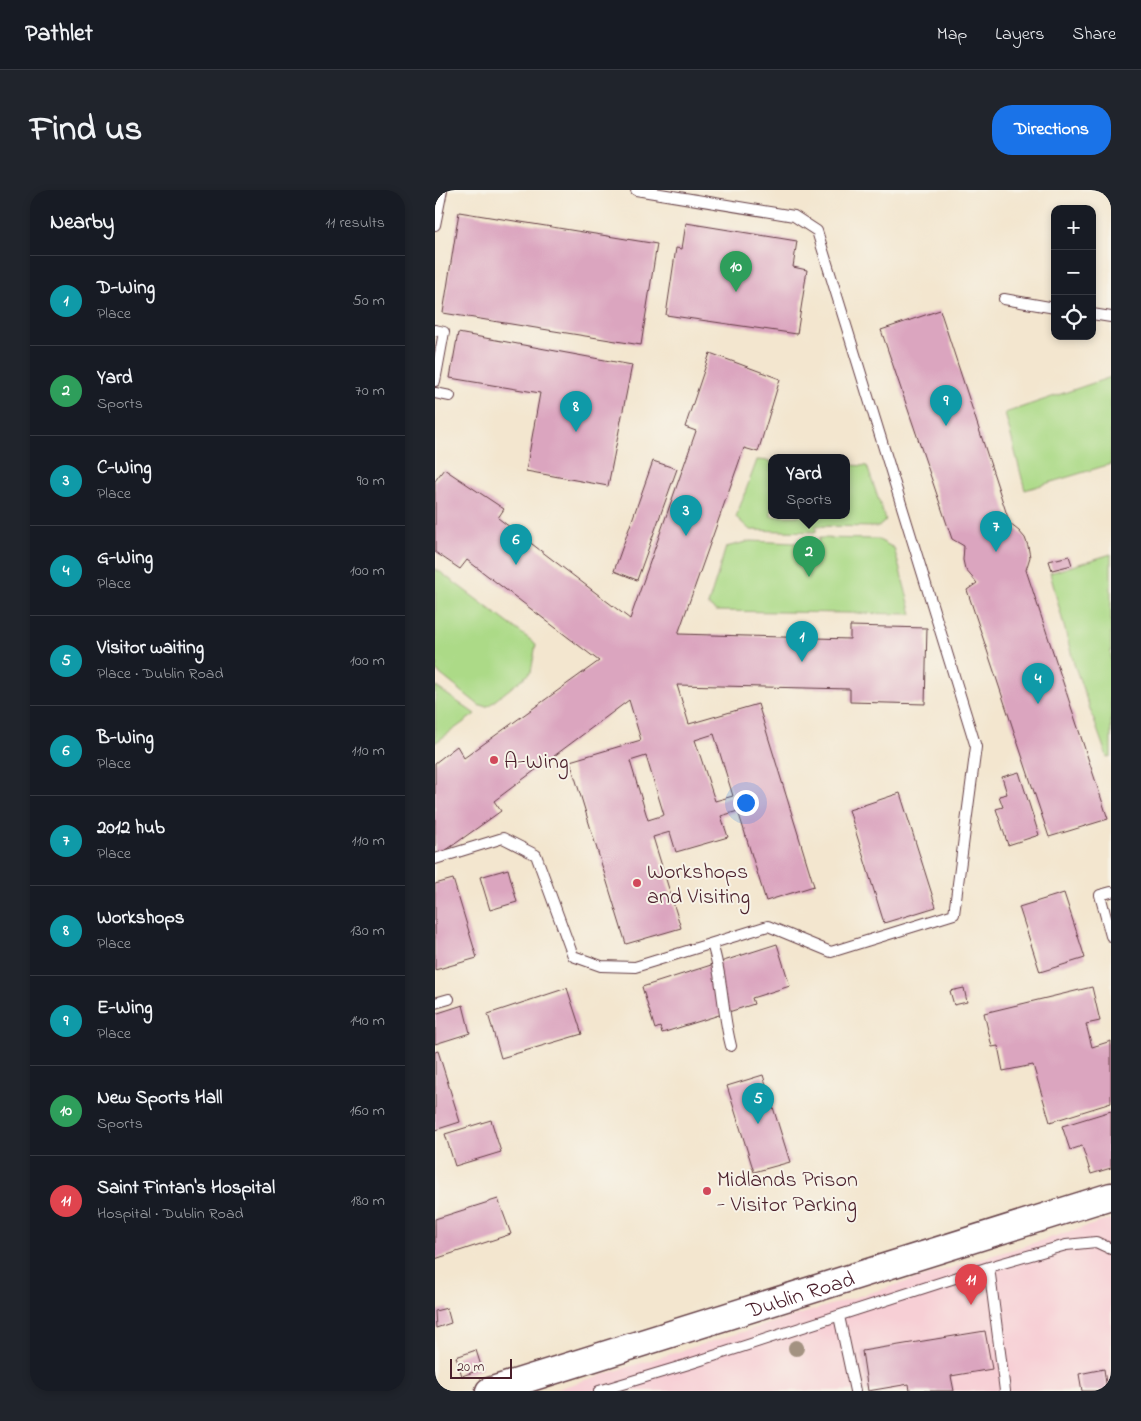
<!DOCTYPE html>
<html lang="en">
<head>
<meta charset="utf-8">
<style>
  :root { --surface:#171b24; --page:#20242c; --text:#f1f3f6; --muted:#9ea1a6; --line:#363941; --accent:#1a73e8 }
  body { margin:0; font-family:"Indie Flower",sans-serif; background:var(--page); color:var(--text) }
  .controls { position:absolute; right:15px; top:15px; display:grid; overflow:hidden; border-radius:10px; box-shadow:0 2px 8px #0003 }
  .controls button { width:45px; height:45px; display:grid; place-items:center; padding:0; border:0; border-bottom:1px solid var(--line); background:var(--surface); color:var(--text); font:25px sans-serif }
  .scale { position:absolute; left:15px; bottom:12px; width:62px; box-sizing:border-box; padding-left:5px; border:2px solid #4a1f2b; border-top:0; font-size:14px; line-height:18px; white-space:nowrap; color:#4a1f2b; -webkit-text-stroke:4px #f7f3e8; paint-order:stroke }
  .you { position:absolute; left:310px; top:612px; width:18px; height:18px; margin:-12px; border:4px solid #fff; border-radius:50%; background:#1a73e8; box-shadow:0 0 0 8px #1a73e833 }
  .badge { display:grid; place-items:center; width:32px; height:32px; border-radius:50%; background:var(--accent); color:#fff; font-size:16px; font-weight:700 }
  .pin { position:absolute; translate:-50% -41px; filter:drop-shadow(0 1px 2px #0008) }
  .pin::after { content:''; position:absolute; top:26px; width:18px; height:15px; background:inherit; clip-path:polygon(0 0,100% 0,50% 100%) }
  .popup { position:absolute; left:333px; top:264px; width:82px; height:65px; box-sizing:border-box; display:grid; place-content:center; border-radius:10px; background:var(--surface); filter:drop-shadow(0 1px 4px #0005); font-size:16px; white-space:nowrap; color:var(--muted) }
  .popup b { font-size:19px; color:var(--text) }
  .popup::after { content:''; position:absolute; left:50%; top:100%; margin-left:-10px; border:10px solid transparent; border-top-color:var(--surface) }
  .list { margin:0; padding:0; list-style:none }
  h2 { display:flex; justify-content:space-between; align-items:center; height:65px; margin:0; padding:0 20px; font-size:21px }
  h2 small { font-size:16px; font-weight:400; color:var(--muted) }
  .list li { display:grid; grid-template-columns:32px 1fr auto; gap:15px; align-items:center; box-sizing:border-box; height:90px; padding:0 20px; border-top:1px solid var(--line) }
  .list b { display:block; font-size:19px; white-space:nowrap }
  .list p { margin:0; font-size:16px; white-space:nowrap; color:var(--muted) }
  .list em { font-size:16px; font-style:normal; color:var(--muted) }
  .icon { flex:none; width:28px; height:28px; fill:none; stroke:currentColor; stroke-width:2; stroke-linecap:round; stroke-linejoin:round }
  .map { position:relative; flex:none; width:676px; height:1201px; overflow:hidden; border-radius:20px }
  header { display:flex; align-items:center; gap:30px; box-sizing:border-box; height:70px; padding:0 25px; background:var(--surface); border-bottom:1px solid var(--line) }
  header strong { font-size:24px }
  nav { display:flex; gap:28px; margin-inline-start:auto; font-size:18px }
  .intro { display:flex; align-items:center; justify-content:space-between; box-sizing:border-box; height:120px; padding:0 30px }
  h1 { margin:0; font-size:35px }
  .button { padding:12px 22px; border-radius:20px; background:var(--accent); color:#fff; font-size:18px; font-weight:700 }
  main { display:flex; gap:30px; padding:0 30px }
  aside { flex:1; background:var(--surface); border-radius:20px; box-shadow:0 2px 8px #0003 }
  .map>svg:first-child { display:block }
  .built { fill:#f7cfd5 }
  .green { fill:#acda87; stroke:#7b7c59 }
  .building { fill:#dba5bf; fill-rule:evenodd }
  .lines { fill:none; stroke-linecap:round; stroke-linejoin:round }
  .lane-casing { stroke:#633d44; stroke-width:12 }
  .secondary-casing { stroke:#633d44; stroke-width:29 }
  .lane { stroke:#fff; stroke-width:10 }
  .secondary { stroke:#fff; stroke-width:26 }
  .tree { fill:#a39281 }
  .poi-dot { fill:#d1495b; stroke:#f7f3e8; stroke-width:2 }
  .labels { text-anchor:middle; stroke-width:4; stroke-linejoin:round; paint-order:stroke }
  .poi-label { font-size:22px; fill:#4a1f2b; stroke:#f7f3e8; text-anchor:start }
  .street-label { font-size:22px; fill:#4a1f2b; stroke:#f7f3e8 }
</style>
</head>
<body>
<header>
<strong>Pathlet</strong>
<nav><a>Map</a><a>Layers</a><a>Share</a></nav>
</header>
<div class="intro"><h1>Find us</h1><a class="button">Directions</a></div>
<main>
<aside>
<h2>Nearby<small>11 results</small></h2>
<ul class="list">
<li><span class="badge" style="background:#0f9aa8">1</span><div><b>D-Wing</b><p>Place</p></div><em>50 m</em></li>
<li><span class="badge" style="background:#2e9e5b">2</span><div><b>Yard</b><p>Sports</p></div><em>70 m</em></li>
<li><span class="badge" style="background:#0f9aa8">3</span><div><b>C-Wing</b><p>Place</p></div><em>90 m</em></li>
<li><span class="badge" style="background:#0f9aa8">4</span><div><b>G-Wing</b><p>Place</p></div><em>100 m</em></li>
<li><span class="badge" style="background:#0f9aa8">5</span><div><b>Visitor waiting</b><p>Place · Dublin Road</p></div><em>100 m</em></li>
<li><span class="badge" style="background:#0f9aa8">6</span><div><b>B-Wing</b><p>Place</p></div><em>110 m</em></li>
<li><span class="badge" style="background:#0f9aa8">7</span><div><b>2012 hub</b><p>Place</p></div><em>110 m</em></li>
<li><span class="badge" style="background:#0f9aa8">8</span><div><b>Workshops</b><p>Place</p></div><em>130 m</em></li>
<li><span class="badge" style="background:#0f9aa8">9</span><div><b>E-Wing</b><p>Place</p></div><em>140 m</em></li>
<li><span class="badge" style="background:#2e9e5b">10</span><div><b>New Sports Hall</b><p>Sports</p></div><em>160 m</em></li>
<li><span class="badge" style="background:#e0444e">11</span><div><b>Saint Fintan's Hospital</b><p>Hospital · Dublin Road</p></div><em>180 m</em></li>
</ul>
</aside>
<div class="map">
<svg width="676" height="1201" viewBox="0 0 676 1201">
  <rect width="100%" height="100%" fill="#f7f3e8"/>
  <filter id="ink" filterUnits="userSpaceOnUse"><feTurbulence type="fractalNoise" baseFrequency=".02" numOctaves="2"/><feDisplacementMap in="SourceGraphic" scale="10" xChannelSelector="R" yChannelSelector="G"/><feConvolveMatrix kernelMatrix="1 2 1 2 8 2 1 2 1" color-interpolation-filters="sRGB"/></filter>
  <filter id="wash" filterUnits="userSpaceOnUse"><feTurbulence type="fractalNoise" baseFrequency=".0096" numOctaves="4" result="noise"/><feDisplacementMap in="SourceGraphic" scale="20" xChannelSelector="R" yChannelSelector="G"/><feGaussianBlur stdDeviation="1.12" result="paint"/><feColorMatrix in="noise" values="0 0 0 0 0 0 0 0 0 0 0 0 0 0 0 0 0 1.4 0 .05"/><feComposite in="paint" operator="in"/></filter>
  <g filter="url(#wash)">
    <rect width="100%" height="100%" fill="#f3e6cf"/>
    <path class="built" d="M676 1029V1201H115Z"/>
    <path class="green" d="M676 187V274L590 300 570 223Z
      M322 270 336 271V326H412V275L432 276 451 331 443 337 381 336V342L315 340 301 327Z
      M384 348 442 349 459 358 477 424 281 421 273 415 291 357 315 351 383 354Z
      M676 364V566L672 567 639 474 615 383Z
      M0 378 101 454 96 482 53 516H45L0 480 2 474 0 472Z
      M0 496 40 524 0 553Z"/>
    <g id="blocks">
      <path class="building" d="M24 22 222 54 206 155 8 123Z
        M251 33 362 51 358 77 372 80 362 144 231 125 241 58 247 59Z
        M505 120 575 334 584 341 590 348 593 356 595 367 591 380 673 629 614 647 532 400 542 393 530 379 528 370 529 356 517 349 446 140Z
        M23 143 197 175 173 296 91 281 105 203 15 188Z
        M275 163 345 189 323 262 309 258 243 444 415 449V436L492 438 490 514 415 512V499L242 495 254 534 323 514 379 696 331 711 303 621 286 626 293 647 241 662 235 642 218 647 246 738 191 754 135 571 206 550 194 510 59 611 66 621 3 666 0 662V573L22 556 29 568 164 471 32 370 25 379 0 362V291L9 279 69 319 63 328 195 429 261 241 250 237ZM279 544 298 606 280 611 260 550ZM211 566 229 625 213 630 195 571Z
        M218 271 242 279 202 390 179 381Z
        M634 366 637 375 617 380 614 371Z
        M584 582 604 645 573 655 561 619 568 617 564 606 572 604 567 587Z
        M465 603 501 717 449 733 414 620Z
        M73 679 82 712 55 720 45 687Z
        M18 689 42 768 0 780V694Z
        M629 703 650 768 605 782 584 717Z
        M342 754 355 796 317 808 319 814 227 843 225 837 220 839 207 797Z
        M657 797 665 831 651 834 657 857 676 851V913L615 932 598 875 568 881 563 856 557 857 549 823Z
        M132 798 147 844 66 868 53 824Z
        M529 798 532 812 519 815 515 801Z
        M28 815 35 843 0 854V824Z
        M3 861 25 932 0 940V862Z
        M328 885 355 972 319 982 292 896Z
        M676 921V978L656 984 647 956 635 960 627 936Z
        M56 930 66 962 20 976 10 944Z
        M63 1009 76 1044 0 1069V1029Z
        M12 1118 16 1133 1 1138 0 1121Z
        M550 1141 557 1179 516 1186 519 1201H475L474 1194 433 1201 427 1161Z
        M41 1160 47 1179 27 1186 21 1167Z
        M669 1179 672 1201H647L644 1184Z"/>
    </g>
  </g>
  <g filter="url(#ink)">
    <use href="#blocks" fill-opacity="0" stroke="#633d44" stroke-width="1"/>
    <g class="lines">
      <g class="lane-casing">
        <path id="lane" d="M0 35 7 0
          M569 109 620 118
          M657 124 676 127
          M0 140 9 142 0 191
          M0 203 15 206
          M0 669 68 648 101 665 138 766 166 776 200 777 333 736 396 762 519 724 541 557 382 41 359 26 201 0
          M676 702 665 705 676 746
          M277 754C288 787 287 822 296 856
          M0 813 14 809
          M554 1077 570 1201
          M404 1126 420 1201
          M164 1201 257 1173 554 1077 631 1055 661 1052 676 1059"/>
      </g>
      <g class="secondary-casing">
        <g id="secondary">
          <path id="s1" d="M54 1201 676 1006"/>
        </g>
      </g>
      <use href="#lane" class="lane"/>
      <use href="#secondary" class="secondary"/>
    </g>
    <circle class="tree" cx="361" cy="1158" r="8"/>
  </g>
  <g class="poi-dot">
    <circle cx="59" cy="570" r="5"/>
    <circle cx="202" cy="693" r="5"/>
    <circle cx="272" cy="1001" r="5"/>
  </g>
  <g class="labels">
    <g class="poi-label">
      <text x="69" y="578">A-Wing</text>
      <text x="212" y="688">Workshops<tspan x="212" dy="25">and Visiting</tspan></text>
      <text x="282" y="996">Midlands Prison<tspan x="282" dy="25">- Visitor Parking</tspan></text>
    </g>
    <g class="street-label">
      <text dy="8" stroke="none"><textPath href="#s1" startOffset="326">Dublin Road</textPath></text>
    </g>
  </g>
</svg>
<div class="controls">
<button>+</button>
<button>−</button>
<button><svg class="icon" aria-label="locate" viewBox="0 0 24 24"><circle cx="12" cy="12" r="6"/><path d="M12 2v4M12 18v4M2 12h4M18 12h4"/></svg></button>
</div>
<div class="scale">20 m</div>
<div class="you"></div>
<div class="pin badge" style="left:367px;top:472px;background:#0f9aa8">1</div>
<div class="pin badge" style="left:374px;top:387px;background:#2e9e5b">2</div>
<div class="popup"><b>Yard</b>Sports</div>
<div class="pin badge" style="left:251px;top:346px;background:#0f9aa8">3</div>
<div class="pin badge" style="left:603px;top:514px;background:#0f9aa8">4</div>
<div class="pin badge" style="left:323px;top:934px;background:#0f9aa8">5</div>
<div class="pin badge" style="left:81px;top:375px;background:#0f9aa8">6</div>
<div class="pin badge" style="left:561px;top:362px;background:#0f9aa8">7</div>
<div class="pin badge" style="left:141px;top:242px;background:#0f9aa8">8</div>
<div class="pin badge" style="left:511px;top:236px;background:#0f9aa8">9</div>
<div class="pin badge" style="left:301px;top:102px;background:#2e9e5b">10</div>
<div class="pin badge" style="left:536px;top:1115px;background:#e0444e">11</div>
</div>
</main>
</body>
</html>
